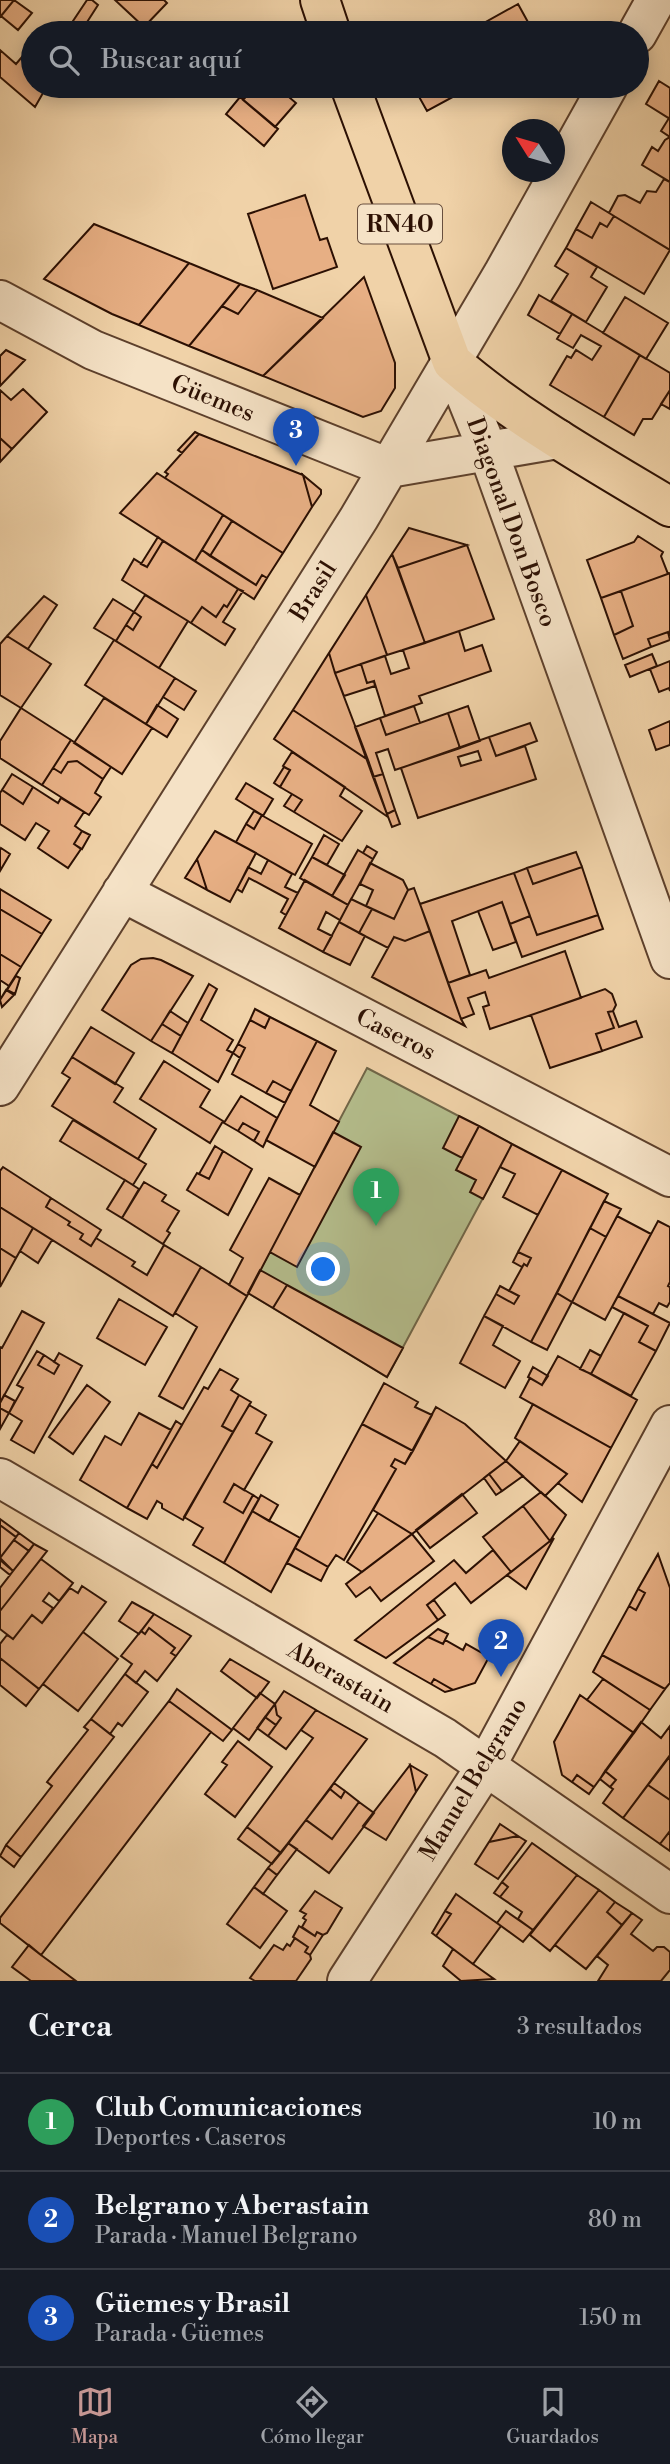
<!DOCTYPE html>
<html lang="es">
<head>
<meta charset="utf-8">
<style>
  :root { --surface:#171b24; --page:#20242c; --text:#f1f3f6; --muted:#9ea1a6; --line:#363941; --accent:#c59692 }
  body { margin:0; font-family:"Libre Bodoni",serif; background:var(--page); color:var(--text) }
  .compass { position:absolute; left:502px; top:119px; width:63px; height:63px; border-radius:50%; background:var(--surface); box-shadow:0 4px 18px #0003; rotate:307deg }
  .you { position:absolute; left:324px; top:1270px; width:24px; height:24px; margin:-18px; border:5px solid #fff; border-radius:50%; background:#1a73e8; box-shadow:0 0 0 10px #1a73e833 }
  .badge { display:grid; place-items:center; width:46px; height:46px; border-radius:50%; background:var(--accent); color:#fff; font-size:23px; font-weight:700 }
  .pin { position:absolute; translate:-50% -58px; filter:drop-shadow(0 2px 4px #0008) }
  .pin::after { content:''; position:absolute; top:37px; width:24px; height:21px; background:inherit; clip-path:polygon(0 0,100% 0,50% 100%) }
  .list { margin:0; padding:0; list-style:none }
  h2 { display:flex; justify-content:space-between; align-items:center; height:91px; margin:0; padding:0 28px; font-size:30px }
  h2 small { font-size:23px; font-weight:400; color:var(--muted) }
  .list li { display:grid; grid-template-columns:46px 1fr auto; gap:21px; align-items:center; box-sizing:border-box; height:98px; padding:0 28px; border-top:2px solid var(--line) }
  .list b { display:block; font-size:26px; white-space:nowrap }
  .list p { margin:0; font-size:23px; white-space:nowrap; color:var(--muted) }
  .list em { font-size:23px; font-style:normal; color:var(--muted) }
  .icon { flex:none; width:38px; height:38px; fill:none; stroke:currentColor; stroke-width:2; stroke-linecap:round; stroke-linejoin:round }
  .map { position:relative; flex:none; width:670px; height:1981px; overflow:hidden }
  .search { position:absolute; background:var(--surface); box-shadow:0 4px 18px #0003; left:21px; right:21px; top:21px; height:77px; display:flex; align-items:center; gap:18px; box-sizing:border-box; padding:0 24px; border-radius:38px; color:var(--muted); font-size:26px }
  .sheet { height:385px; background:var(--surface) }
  nav { display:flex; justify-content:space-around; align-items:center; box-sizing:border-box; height:98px; border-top:2px solid var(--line); background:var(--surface); font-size:19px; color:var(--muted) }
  nav a { display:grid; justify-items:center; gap:4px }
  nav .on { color:var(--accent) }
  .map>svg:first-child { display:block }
  .green { fill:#b4bd8c; stroke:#706648; stroke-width:2 }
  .building { fill:#e7af84; stroke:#2c1003; stroke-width:2; fill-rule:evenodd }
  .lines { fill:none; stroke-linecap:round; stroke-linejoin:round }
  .street-casing { stroke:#5d402c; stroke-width:42 }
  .primary-casing { stroke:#2c1003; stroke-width:42 }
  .street { stroke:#f5e2c6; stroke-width:38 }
  .primary { stroke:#f0d2a8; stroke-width:38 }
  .labels { text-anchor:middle; stroke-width:5; stroke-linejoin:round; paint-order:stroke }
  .shield { fill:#f5e2c6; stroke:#684f3e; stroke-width:2 }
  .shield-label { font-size:23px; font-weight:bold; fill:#2c1003 }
  .street-label { font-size:24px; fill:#2c1003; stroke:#f5e2c6 }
</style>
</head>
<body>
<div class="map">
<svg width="670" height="1981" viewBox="0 0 670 1981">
  <rect width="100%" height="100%" fill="#f0d2a8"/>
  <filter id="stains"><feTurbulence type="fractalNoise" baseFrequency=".00286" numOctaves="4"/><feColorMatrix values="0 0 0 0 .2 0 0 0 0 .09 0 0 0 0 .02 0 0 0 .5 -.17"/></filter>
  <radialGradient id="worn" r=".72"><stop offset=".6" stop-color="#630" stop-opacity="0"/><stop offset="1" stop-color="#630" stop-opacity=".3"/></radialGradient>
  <path class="green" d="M367 1068 512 1144 387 1377 248 1293Z"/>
  <path class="building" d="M0 0H14L0 17Z
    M14 0 32 13 18 30 1 16Z
    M87 0H92L98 5 80 33H65Z
    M115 0H164L167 3 144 27Z
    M518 4 534 33H466Z
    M33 44V86H47L35 107 0 77V50L16 64Z
    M659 81 670 88V119L646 104Z
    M255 86H276L296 103 275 127 243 100Z
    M413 86H473L427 111Z
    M240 97 278 129 264 146 226 114Z
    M669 118 670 119V137L661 131Z
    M670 137V182L642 165 652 147 658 151 665 140Z
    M664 179 670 182V250L609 213 618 196 625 195 640 203 647 191 656 192Z
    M305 195 320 240 327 238 337 267 273 289 248 214Z
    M591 202 614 216 607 227 600 223 592 238 576 229Z
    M614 216 670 250 644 294 566 248 576 229 592 238 600 223 607 227Z
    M94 224 189 263 139 325 112 314 44 279Z
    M566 248 597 267 591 277 607 287 586 322 551 301 568 274 555 266Z
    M189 263 240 284 189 346 139 325Z
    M364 277 395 363V388L381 411 363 417 263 376Z
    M240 284 257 290 238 314 222 306Z
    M257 290 323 318 263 376 189 346 222 306 238 314Z
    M539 295 572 314 560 334 528 315Z
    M625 297 668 323 646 359 603 333Z
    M572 314 640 355 604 417 550 385 567 356 571 358 576 350 592 360 601 346 581 335 573 348 557 339Z
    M6 350 25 360 0 386V356Z
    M640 355 670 373V390L652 419H643L634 435 604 417Z
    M23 389 47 412 12 449 1 439 0 440V390L11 400Z
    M670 390V409L661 404Z
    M195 432 199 434 182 453 178 450Z
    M199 434 303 475 312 507 283 553 165 478 168 474 165 472Z
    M1 439 12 449 0 462V440Z
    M157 473 223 515 195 561 120 513Z
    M303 475 321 490V494L312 507Z
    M223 515 232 521 210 556 202 550Z
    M232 521 283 553 267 578 262 575 256 585 210 556Z
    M409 528 467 545 398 568 392 554Z
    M638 536 663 552 661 556 668 574 601 598 587 560 634 542Z
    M158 537 163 541 147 567 141 564Z
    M163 541 238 589 227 607 224 605 216 617 202 607 191 623 122 580 134 559 147 567Z
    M467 545 494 619 425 643 398 568Z
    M202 550 256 585 262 575 267 578 254 599 195 561Z
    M392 554 425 643 387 655 366 595Z
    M670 573V636L668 632 648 639 651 647 623 659 614 635 633 626 621 591Z
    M238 589 243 591 223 622 235 629 225 645 191 623 202 607 216 617 224 605 227 607Z
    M621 591 633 626 614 635 601 598Z
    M145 595 188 621 159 668 116 641 126 625 133 630 141 617 134 612Z
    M366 595 387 655 335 673 329 653Z
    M44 596 57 605 28 649 7 636Z
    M113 599 134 612 116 641 94 628Z
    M134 612 141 617 133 630 126 625Z
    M459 631 465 651 482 645 491 671 419 696 422 703 385 716 374 681 367 683 361 664 385 656 391 674 409 668 403 650Z
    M668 632 670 640 651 647 648 639Z
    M7 636 51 664 21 708 0 695V644Z
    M114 640 175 678 146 724 85 685Z
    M329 653 335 673 368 760 293 710Z
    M652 654 657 666 630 677 625 665Z
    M670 661V691L669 688 659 692 650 669Z
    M361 664 367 683 374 681 375 686 344 696 335 673Z
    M175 678 196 691 184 710 163 697Z
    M104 698 152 728 122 774 74 743Z
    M157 705 178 719 167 737 146 724Z
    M414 706 420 723 386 735 380 718Z
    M468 706 480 741 460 748 448 713Z
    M21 708 71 740 42 785 0 758V741Z
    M293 710 368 760 388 817 274 739Z
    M448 713 460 748 395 770 388 749 376 753 383 774 373 777 355 727 380 718 386 735Z
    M670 721V745L656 750 649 730Z
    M530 723 537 741 496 756 489 737Z
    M489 737 496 756 525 746 536 779 418 818 401 768ZM478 751 481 760 461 766 458 757Z
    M71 740 111 767 103 779 77 761 68 762 61 773 53 768Z
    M292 752 345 787 340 796 362 811 342 841 294 812 302 800 280 787 290 770 283 766Z
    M77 761 103 779 95 793 101 797 89 815 42 785 53 768 61 773 68 762Z
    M284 767 290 770 280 787 274 783Z
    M12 774 33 787 23 804 2 790Z
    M383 774 395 810 387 814 373 777Z
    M246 783 273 799 263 816 312 844 295 875 236 842 246 824 254 829 262 815 236 799Z
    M33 787 58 803 61 798 84 812 75 826 82 831 74 844 81 849 68 868 38 848 49 831 36 823 25 840 0 824V793L2 790 23 804Z
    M292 794 302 800 294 812 284 806Z
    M395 810 400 824 392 827 387 814Z
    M254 811 262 815 254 829 246 824Z
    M82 831 90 835 82 849 74 844Z
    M215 831 256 853 230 902 207 890 197 859Z
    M324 835 339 844 327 865 312 857Z
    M367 846 377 852 373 859 363 853Z
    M1 848 10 854 0 871V850Z
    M358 850 373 859 348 905 332 896Z
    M576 852 582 867 533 884 527 868Z
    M312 857 345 875 332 896 300 878Z
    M197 859 207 890 185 878Z
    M268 860 292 874 285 887 298 893 286 915 281 912 288 899 249 878 242 892 237 889 248 867 261 874Z
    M370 863 403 880 408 890 394 919 366 906 373 890 360 884Z
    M582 867 598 915 537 935 514 873 527 868 533 884Z
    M514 873 530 916 510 924 502 902 452 921 470 975 448 983 420 904Z
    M305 880 348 905 340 920 326 912 318 929 332 936 323 952 279 928Z
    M414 888 430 931 405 941 394 937 388 948 359 933 372 909 394 919 408 890Z
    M0 889 51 920 42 934 0 909Z
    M351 899 372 909 359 933 339 922Z
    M502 902 516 942 493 950 478 911Z
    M0 909 42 934 21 967 0 954Z
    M598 915 603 929 522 957 510 924 530 916 537 935Z
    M339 922 365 936 350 965 323 952Z
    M430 931 461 1019 465 1026 372 977 394 937 405 941Z
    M565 951 581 998 490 1029 483 1007 489 1005 485 992 468 998 474 1014 461 1019 448 983 486 970 489 978Z
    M0 954 21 967 0 1000Z
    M153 958 161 960 193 976 151 1041 102 1010 131 965 141 959Z
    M16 976 20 978 15 994 7 990Z
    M0 980 9 986 0 1000Z
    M209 984 217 989 201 1020 233 1040 227 1050 233 1053 218 1082 172 1053Z
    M605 989 612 994 616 1005 613 1011 608 1012 614 1028 596 1034 602 1051 550 1068 531 1015Z
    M6 990 14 995 2 1007 0 1000Z
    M255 1009 270 1017 265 1028 250 1020Z
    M170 1011 188 1023 181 1036 162 1024Z
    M613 1011 619 1027 636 1021 642 1037 602 1051 596 1034 614 1028 608 1012Z
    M270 1017 317 1041 291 1091 273 1081 266 1093 232 1074 245 1048 238 1044 250 1020 265 1028Z
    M162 1024 181 1036 172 1053 151 1041Z
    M91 1027 134 1053 115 1084 72 1057Z
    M317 1041 336 1051 310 1105 339 1122 315 1167 266 1140Z
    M238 1044 245 1048 240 1058 233 1053Z
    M72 1057 123 1088 114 1102 156 1129 138 1159 52 1106 70 1078 62 1073Z
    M164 1061 210 1090 200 1107 223 1121 210 1143 140 1099Z
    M273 1081 291 1091 285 1103 266 1093Z
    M241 1096 277 1118 263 1147 254 1141 259 1132 243 1123 238 1131 224 1123Z
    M459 1116 479 1126 462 1158 443 1148Z
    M73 1120 146 1164 133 1185 60 1141Z
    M243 1123 259 1132 254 1141 238 1131Z
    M479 1126 512 1144 483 1199 470 1192 476 1180 456 1170Z
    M333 1132 361 1147 297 1267 270 1252Z
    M512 1144 562 1170 538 1215 503 1197 515 1174 500 1167Z
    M215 1146 223 1151 209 1179 199 1174Z
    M223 1151 252 1169 228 1215 187 1190 197 1173 209 1179Z
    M3 1167 51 1198 46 1207 70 1222 68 1225 83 1234 80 1239 91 1246 96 1238 135 1262 132 1266 147 1275 164 1245 201 1267 173 1316 0 1207V1171Z
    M562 1170 608 1194 531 1342 484 1316 496 1294 514 1304 519 1296 509 1291 524 1264 527 1266 531 1258 518 1252Z
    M269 1178 300 1195 247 1296 229 1285 243 1258 230 1250Z
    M125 1180 139 1189 122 1218 107 1209Z
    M144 1182 166 1195 162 1201 179 1211 167 1231 170 1233 163 1244 122 1218Z
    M51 1198 101 1230 91 1246 80 1239 83 1234 68 1225 70 1222 46 1207Z
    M604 1201 621 1209 606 1237 590 1228Z
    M0 1207 33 1228 16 1258 0 1248Z
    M617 1216 651 1234 605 1320 572 1302Z
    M658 1221 670 1227V1282L668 1286 670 1287V1302L667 1307 659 1303 653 1314 618 1296Z
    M33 1228 52 1240 38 1263 20 1251Z
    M590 1228 606 1237 572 1302 557 1293Z
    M0 1248 16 1258 0 1287Z
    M518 1252 531 1258 527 1266 524 1264 522 1267 513 1262Z
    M201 1267 247 1296 183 1409 159 1396 197 1327 175 1313Z
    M260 1270 287 1285 273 1308 248 1293Z
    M287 1285 403 1348 387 1377 273 1308Z
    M500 1286 519 1296 514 1304 496 1294Z
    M557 1293 572 1302 547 1350 531 1342Z
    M618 1296 670 1323 656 1351 639 1342 648 1326 612 1307Z
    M119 1299 167 1327 145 1365 97 1338Z
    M22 1311 44 1323 0 1403V1347L2 1348Z
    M624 1313 648 1326 639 1342 656 1351 631 1396 591 1374Z
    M484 1316 503 1326 493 1345 520 1361 505 1388 460 1363Z
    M590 1350 601 1356 591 1374 580 1369Z
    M37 1351 44 1355 38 1365 54 1374 59 1365 54 1362 59 1353 82 1366 34 1453 11 1440 22 1421 9 1413 23 1388 17 1385Z
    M44 1355 59 1365 54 1374 38 1365Z
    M558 1356 637 1400 611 1448 520 1397 530 1378 542 1385Z
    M533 1367 548 1376 542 1385 528 1377Z
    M220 1369 238 1379 231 1390 239 1395 222 1426 233 1432 183 1520 162 1508V1504L157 1501 147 1519 127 1508 152 1464 157 1468 204 1387 208 1389Z
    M384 1383 418 1402 415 1407 432 1415 413 1451 362 1424Z
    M87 1385 110 1402 73 1454 49 1437Z
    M4 1395 15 1401 9 1413 0 1408V1403Z
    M239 1395 251 1402 233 1432 222 1426Z
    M533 1404 611 1448 582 1502 558 1483 567 1474 515 1438Z
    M249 1405 266 1415 256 1433 272 1442 244 1490 234 1484 224 1502 243 1513 253 1495 259 1499 224 1563 193 1545 203 1528 184 1517Z
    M436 1407 465 1424 506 1461 412 1534 373 1510 396 1469 391 1466 395 1459 405 1464Z
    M0 1408 9 1413 0 1429Z
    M139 1413 171 1430 127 1508 80 1480 105 1436 121 1445Z
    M176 1421 182 1425 157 1468 152 1464Z
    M362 1424 413 1451 405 1464 395 1459 391 1466 396 1469 344 1560 336 1555 328 1567 295 1548Z
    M520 1441 567 1474 545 1496 506 1461Z
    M506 1461 523 1476 502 1491 489 1474Z
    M489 1474 502 1491 496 1495 484 1478Z
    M234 1484 253 1495 243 1513 224 1502Z
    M541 1492 566 1515 550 1541 523 1506Z
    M462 1494 477 1513 430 1548 416 1530Z
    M261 1495 278 1505 269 1521 252 1511Z
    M523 1506 550 1541 511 1572 483 1537Z
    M252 1511 300 1538 271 1592 224 1563Z
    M378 1513 412 1534 362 1572 347 1562Z
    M0 1519 19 1533 16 1537 0 1525Z
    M0 1525 16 1537 0 1558Z
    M19 1533 34 1544 29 1551 14 1540Z
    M412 1534 434 1561 381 1601 370 1587 356 1597 346 1584Z
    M554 1538 526 1589 507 1575 550 1541Z
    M14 1540 29 1551 13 1571 0 1558Z
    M34 1544 47 1551 0 1611V1588Z
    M295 1548 328 1567 321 1581 287 1563Z
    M493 1550 511 1572 471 1603 455 1583 427 1605 438 1620 386 1658 355 1640 454 1560 466 1573Z
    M658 1554 670 1588V1683L665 1689 602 1655 629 1606 636 1610 645 1593 638 1589Z
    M41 1559 73 1583 59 1601 49 1593 43 1601 53 1608 42 1623 32 1615 13 1639 0 1629V1611Z
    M0 1560 13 1571 10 1575 0 1567Z
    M82 1586 106 1602 39 1689 0 1658V1644L7 1635 13 1639 32 1615 42 1623 70 1588 78 1593Z
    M638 1589 645 1593 636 1610 629 1606Z
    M434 1600 445 1615 438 1620 427 1605Z
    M132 1602 154 1614 139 1634 119 1621Z
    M154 1614 191 1636 176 1656 171 1653 175 1648 149 1628 145 1634 141 1631Z
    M149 1628 175 1648 171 1653 176 1656 157 1681 145 1671 136 1683 125 1674 132 1664 121 1656 141 1631 145 1634Z
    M438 1629 448 1634 443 1644 428 1637Z
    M83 1632 118 1659 78 1711 43 1684Z
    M428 1637 443 1644 445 1640 463 1650 466 1644 489 1657 475 1683 453 1690 434 1679 431 1684 394 1663Z
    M602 1655 665 1689 650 1710 593 1672Z
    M0 1658 39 1689 26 1706 0 1685Z
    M230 1659 269 1682 257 1698 221 1671Z
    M125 1674 148 1692 122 1726 118 1723 110 1734 91 1719Z
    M434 1679 453 1690 445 1692 431 1684Z
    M603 1679 650 1710 634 1733 587 1700Z
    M177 1689 232 1730 223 1741 169 1701Z
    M284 1691 316 1710 286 1749 268 1736 281 1718 277 1715 275 1704Z
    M260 1693 275 1704 249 1740 233 1728Z
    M580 1695 634 1733 594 1787 577 1775 572 1782 562 1775 554 1742Z
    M169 1701 211 1732 41 1955 0 1923V1918Z
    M275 1704 277 1715 281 1718 276 1725 265 1717Z
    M316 1710 367 1739 281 1853 247 1827 313 1738 301 1730Z
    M265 1717 276 1725 268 1736 257 1728Z
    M91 1719 114 1737 21 1857 6 1845 52 1786 47 1782 88 1730 84 1727Z
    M641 1722 661 1738 670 1726V1755L623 1818 603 1803 613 1789 610 1787 616 1780 605 1771Z
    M238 1741 272 1767 235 1817 205 1794 227 1765 222 1762Z
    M670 1756V1800L648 1785Z
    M410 1765 427 1775 416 1792Z
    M410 1765 416 1792 386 1840 363 1826Z
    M605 1771 616 1780 610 1787 600 1779Z
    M577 1775 594 1787 589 1794 572 1782Z
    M334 1783 345 1791 341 1798 330 1789Z
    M648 1785 670 1800V1831L660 1844 623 1818Z
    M330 1789 341 1798 345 1791 359 1802 332 1839 306 1820Z
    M359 1802 374 1813 329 1873 288 1843 306 1820 332 1839Z
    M500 1824 518 1836 489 1842Z
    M247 1827 281 1853 272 1864 238 1839Z
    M670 1831V1851L660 1844Z
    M518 1836 526 1841 498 1879 475 1864 489 1842Z
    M288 1843 297 1849 277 1875 268 1868Z
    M532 1843 577 1875 533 1930 518 1919 522 1912 500 1897 508 1887 502 1882Z
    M6 1845 21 1857 14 1867 0 1856Z
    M268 1868 277 1875 263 1894 254 1887Z
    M577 1875 599 1890 550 1951 530 1935Z
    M502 1882 508 1887 500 1897 494 1893Z
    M254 1887 287 1911 260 1948 227 1924Z
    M599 1890 615 1902 607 1912 622 1925 586 1969 555 1945Z
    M315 1891 342 1908 327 1933 323 1935 317 1932 315 1936 302 1927 306 1920 303 1918 306 1914 300 1911Z
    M456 1894 501 1926 473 1964 436 1936 451 1914 445 1911Z
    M615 1902 632 1913 622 1925 607 1912Z
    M445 1911 451 1914 436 1936 432 1933Z
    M506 1911 533 1930 523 1942 497 1923Z
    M632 1913 642 1920 631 1934 653 1951 657 1947H664L670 1952V1970L661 1981H598L608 1965 597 1956Z
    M299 1926 315 1936 317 1932 323 1935 310 1955 305 1952 308 1947 293 1937Z
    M295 1938 308 1947 305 1952 310 1955 311 1959 296 1981H255L250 1978 274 1945 283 1950 287 1944 290 1946Z
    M29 1945 41 1955 76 1981H31L12 1967Z
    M453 1949 473 1964 494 1979 461 1981 443 1966Z"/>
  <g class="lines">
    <g class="street-casing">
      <path id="street" d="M637 34 656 0
        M0 300 93 350 389 468 558 439
        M452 362 488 451 670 959
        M122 892 670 1177
        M0 1086 359 518 503 274 608 86
        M0 1478 445 1738 670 1894
        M347 1981 486 1766 670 1425"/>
    </g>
    <g class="primary-casing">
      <path id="primary" d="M320 0 331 33
        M350 86 452 362C518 419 595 462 670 507"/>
    </g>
    <use href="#street" class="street"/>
    <use href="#primary" class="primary"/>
  </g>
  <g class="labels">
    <rect class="shield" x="358" y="204.5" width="84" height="39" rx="5"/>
    <g class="shield-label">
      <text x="400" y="232">RN40</text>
    </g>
    <g class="street-label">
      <text transform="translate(213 398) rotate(22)" y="8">Güemes</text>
      <text transform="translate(512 522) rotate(70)" y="8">Diagonal Don Bosco</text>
      <text transform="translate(313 591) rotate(-58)" y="8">Brasil</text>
      <text transform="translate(396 1034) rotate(27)" y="8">Caseros</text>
      <text transform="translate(341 1677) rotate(30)" y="8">Aberastain</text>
      <text transform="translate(473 1779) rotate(-59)" y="8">Manuel Belgrano</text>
    </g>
  </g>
  <rect width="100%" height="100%" filter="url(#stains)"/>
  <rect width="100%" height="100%" fill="url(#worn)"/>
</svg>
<svg class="compass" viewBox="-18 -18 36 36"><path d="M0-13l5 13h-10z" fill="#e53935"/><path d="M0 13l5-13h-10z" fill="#9ea1a6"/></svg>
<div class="you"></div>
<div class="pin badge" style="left:376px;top:1226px;background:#2e9e5b">1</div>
<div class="pin badge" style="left:501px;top:1677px;background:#1a4fb4">2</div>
<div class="pin badge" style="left:296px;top:466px;background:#1a4fb4">3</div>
<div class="search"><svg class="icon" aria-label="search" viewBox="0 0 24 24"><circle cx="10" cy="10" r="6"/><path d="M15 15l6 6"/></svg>Buscar aquí</div>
</div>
<section class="sheet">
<h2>Cerca<small>3 resultados</small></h2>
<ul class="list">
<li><span class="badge" style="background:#2e9e5b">1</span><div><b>Club Comunicaciones</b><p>Deportes · Caseros</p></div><em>10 m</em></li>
<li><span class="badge" style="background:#1a4fb4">2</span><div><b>Belgrano y Aberastain</b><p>Parada · Manuel Belgrano</p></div><em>80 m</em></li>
<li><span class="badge" style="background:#1a4fb4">3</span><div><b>Güemes y Brasil</b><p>Parada · Güemes</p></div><em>150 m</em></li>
</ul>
</section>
<nav>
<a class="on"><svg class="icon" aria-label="map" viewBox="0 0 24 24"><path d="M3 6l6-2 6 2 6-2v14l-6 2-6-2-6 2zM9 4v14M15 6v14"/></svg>Mapa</a>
<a><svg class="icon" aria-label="directions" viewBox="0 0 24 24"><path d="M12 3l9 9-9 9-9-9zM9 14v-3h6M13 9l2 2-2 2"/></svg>Cómo llegar</a>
<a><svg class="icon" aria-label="saved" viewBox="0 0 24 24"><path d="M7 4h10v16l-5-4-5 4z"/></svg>Guardados</a>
</nav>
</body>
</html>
